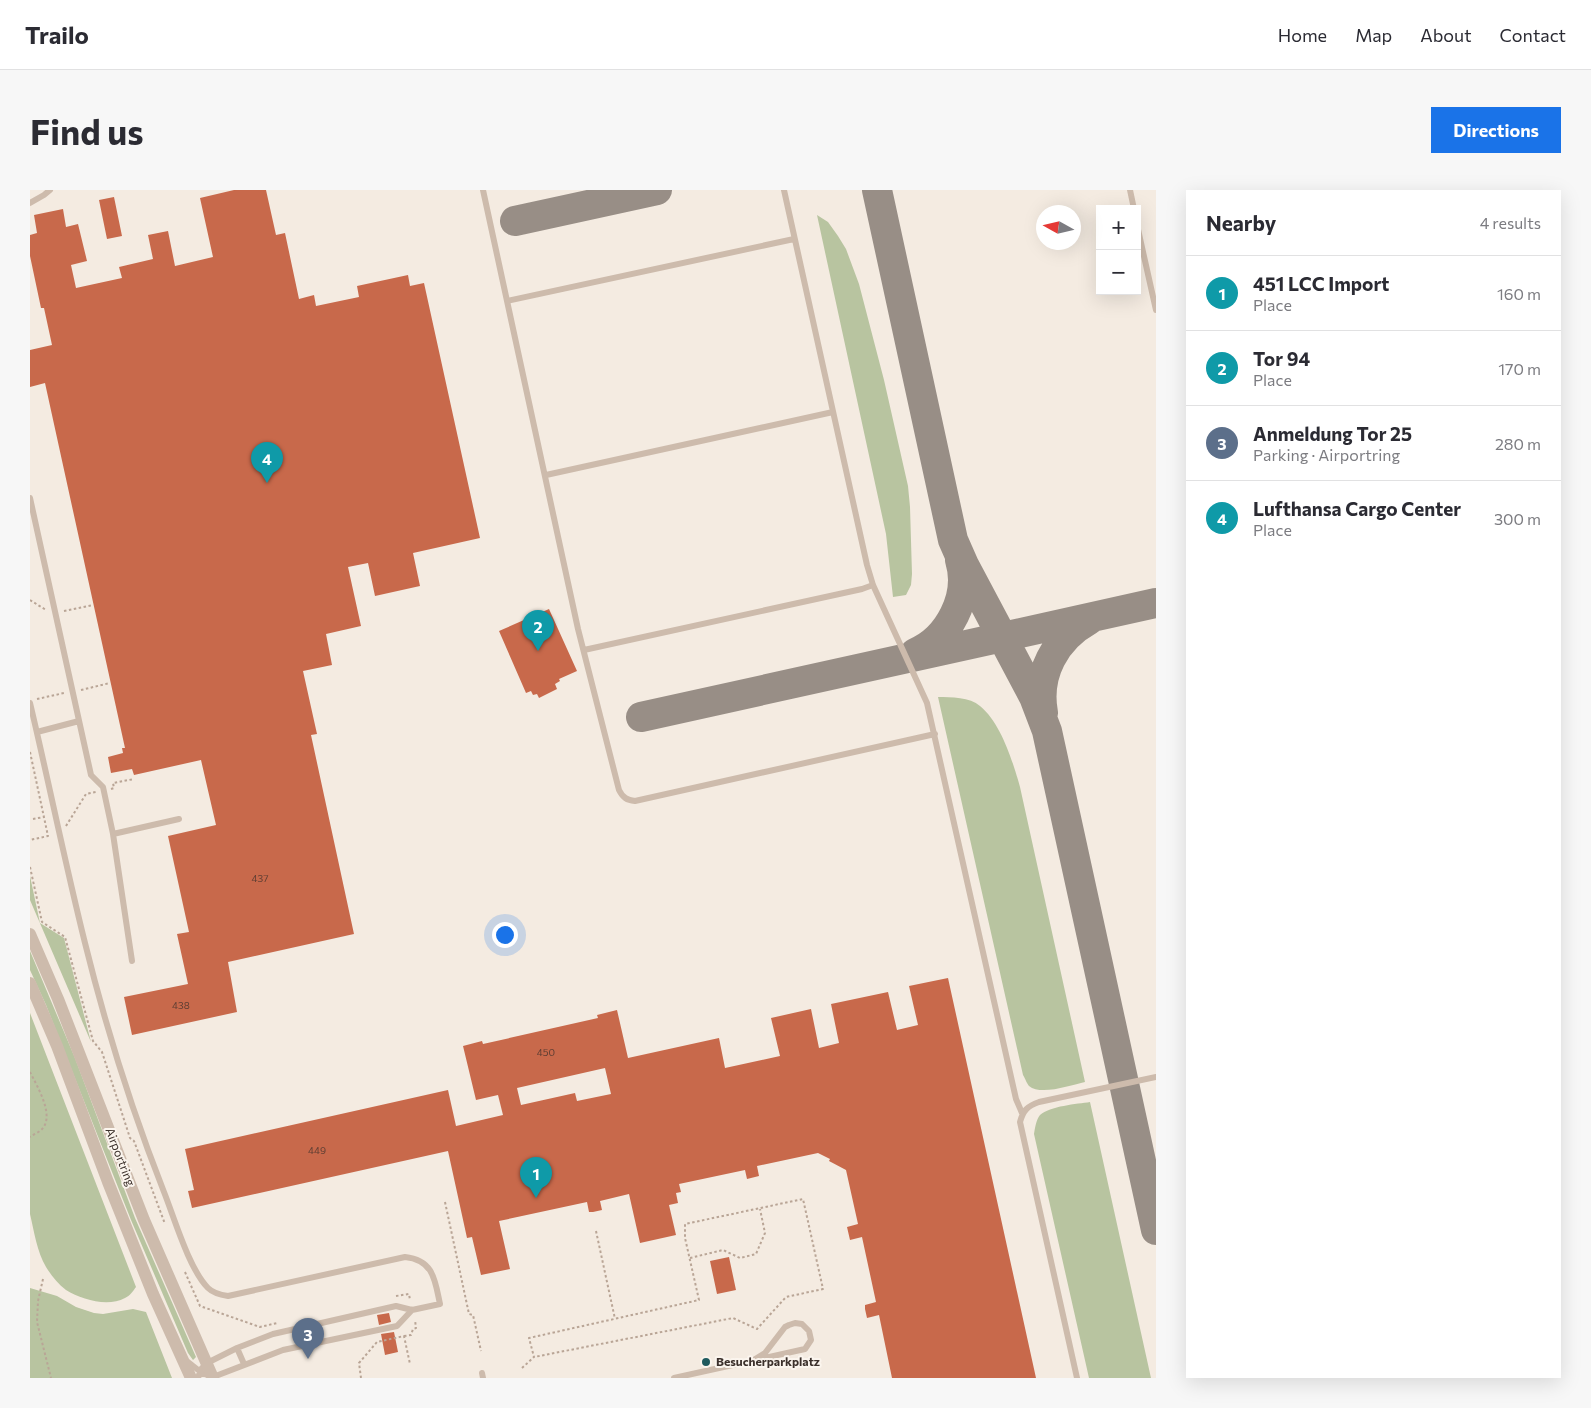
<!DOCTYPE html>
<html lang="en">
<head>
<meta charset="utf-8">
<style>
  :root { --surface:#fff; --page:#f7f7f7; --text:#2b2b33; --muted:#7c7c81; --line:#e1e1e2; --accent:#1a73e8 }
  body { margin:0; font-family:Commissioner,sans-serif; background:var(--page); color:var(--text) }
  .controls { position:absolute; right:15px; top:15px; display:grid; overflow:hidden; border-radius:0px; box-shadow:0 5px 20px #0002 }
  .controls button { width:45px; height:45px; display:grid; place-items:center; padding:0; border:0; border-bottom:1px solid var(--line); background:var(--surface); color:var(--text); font:25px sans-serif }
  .compass { position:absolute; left:1006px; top:15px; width:45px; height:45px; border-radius:50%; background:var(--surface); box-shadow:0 5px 20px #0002; rotate:278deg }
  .you { position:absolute; left:474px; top:744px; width:18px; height:18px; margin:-12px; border:4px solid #fff; border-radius:50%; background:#1a73e8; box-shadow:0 0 0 8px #1a73e833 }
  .badge { display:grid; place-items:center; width:32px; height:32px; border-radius:50%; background:var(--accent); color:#fff; font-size:16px; font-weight:700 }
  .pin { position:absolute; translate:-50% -41px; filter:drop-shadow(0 1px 2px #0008) }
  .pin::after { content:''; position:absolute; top:26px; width:18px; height:15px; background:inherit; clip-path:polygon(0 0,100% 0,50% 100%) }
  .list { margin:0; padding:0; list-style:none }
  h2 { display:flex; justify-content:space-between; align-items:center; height:65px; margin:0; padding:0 20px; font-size:21px }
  h2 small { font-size:16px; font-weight:400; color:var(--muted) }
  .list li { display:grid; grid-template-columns:32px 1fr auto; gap:15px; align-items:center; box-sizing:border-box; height:75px; padding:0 20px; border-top:1px solid var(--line) }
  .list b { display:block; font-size:19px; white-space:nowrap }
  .list p { margin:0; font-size:16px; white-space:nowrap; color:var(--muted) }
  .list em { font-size:16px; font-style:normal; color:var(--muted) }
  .map { position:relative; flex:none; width:1126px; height:1188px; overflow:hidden; border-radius:0px }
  header { display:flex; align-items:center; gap:30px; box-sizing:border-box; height:70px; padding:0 25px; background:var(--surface); border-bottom:1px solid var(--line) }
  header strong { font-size:24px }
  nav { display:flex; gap:28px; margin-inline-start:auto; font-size:18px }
  .intro { display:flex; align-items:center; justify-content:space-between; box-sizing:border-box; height:120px; padding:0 30px }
  h1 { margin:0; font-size:35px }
  .button { padding:12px 22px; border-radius:0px; background:var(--accent); color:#fff; font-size:18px; font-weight:700 }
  main { display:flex; gap:30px; padding:0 30px }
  aside { flex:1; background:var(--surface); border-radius:0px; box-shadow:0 5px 20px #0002 }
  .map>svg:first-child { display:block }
  .green { fill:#b8c4a0 }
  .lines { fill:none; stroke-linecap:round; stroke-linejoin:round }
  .taxiway { stroke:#988e86; stroke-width:30 }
  .building { fill:#c8694b; fill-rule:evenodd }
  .path { stroke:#b9a596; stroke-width:2; stroke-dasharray:2.5 2.5; stroke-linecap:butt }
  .service { stroke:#cdbbac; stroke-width:6 }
  .tertiary { stroke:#cdbbac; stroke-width:12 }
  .poi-dot { fill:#1f5a5e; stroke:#fbf5ee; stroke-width:2 }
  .labels { text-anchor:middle; stroke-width:4; stroke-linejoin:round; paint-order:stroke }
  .number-label { font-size:10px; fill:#5e3e33 }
  .street-label { font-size:12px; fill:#3b302b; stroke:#fbf5ee }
  .poi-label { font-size:12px; font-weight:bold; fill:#3b302b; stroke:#fbf5ee; text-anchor:start }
</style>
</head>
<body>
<header>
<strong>Trailo</strong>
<nav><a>Home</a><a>Map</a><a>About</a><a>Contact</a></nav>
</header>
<div class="intro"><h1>Find us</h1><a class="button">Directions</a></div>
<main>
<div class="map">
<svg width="1126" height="1188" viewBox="0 0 1126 1188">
  <rect width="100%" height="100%" fill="#f4ebe1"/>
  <path class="green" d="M787 25 798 32 808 46 816 59 829 94 854 190 878 296 880 317 882 384 881 395 876 405 863 407 856 344Z
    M908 507C921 507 940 507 950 516 971 533 983 572 990 597L1055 892C1041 895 1011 906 999 896 997 894 995 888 993 885Z
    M0 686 10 733 34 748 61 852 0 710Z
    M0 761 45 868 105 1028 166 1167 163 1170 158 1163 101 1030 16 815 0 780Z
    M0 823 106 1097C103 1101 100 1106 95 1108 78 1117 52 1110 36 1100 28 1094 21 1085 16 1077 7 1062 4 1041 0 1024Z
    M1060 912 1121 1188H1059L1004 944C1005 938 1006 930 1010 925 1020 916 1047 914 1060 912Z
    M0 1098 27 1106 46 1117 64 1123 73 1124 103 1119 116 1122 142 1188H0Z"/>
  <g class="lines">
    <path class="taxiway" d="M847 0 923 350 934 375 1004 507 1017 541 1126 1040
      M485 31 627 0
      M885 463C919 449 941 406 930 370
      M1013 523C1006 484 1025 449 1059 430
      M611 527 1126 413"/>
  </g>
  <path class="building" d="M204 0H236L246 45 255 43 269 109 284 105 286 116 329 107 327 96 378 85 380 96 394 93 450 348 383 363 390 396 345 406 338 373 318 377 331 436 296 444 302 475 273 481 287 544 281 545 324 744 198 772 207 822 102 845 94 807 158 794 147 744 159 742 138 646 186 635 171 570 104 585 102 579 81 583 78 567 93 563 92 558H95L15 193 0 197V160L22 155 14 118H11L0 66V45L7 43 4 25 33 19 36 37 48 34 57 71 41 75 46 98 92 88 89 77 123 69 118 45 138 41 145 76 183 67 170 8Z
    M84 7 92 46 77 49 69 10Z
    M519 419 547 481 529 489 530 491 525 494 527 499 509 508 507 504 503 505 501 501 496 503 469 441Z
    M918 788 1006 1188H862L849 1125 837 1128 835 1119V1115L846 1112 832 1047 820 1050 817 1037 828 1034 816 980 799 971 800 969 788 963 727 976 729 986 717 989 715 980 649 994 651 1002 646 1003 648 1013 639 1015 646 1045 610 1053 599 1004 570 1011 572 1020 563 1022H559L557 1012 469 1031 480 1079 451 1085 442 1047 437 1048 418 961 162 1018 158 1001 164 1000 155 959 418 900 426 936 473 925 468 905 446 910 433 856 452 851 453 854 568 828 567 825 587 820 598 868 689 848 695 878 750 866 741 828 781 819 789 858 809 853 801 814 858 802 867 840 888 835 879 796ZM575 878 581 904 547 911 545 903 491 915 487 898Z
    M699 1067 706 1100 687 1104 680 1071Z
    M359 1123 361 1132 349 1135 347 1125Z
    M364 1142 368 1162 355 1165 351 1144Z"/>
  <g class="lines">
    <path class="path" d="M0 410 16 420
      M34 421 63 415
      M51 500 80 493
      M7 509 34 503
      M0 562 18 646 0 650
      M81 599 84 598 83 593 104 589
      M3 629 14 627
      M36 636 56 604 66 602
      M0 677 12 732 35 747 63 851 72 862 100 948 104 951 135 1034
      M0 882C7 896 24 924 13 938 10 942 4 944 0 947
      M415 1012 439 1124 443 1125 451 1161
      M566 1041 585 1129
      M660 1068 693 1060 710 1068 726 1064 735 1043 730 1019
      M155 1082 170 1116 230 1137 247 1133
      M13 1089 8 1111 7 1132 21 1188
      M366 1106 379 1104 380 1110
      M374 1146 381 1145 383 1139 386 1138 385 1130
      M492 1178 504 1167 499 1148 669 1110 655 1048V1034L773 1009 793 1099 756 1107 727 1139 703 1128 504 1167
      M331 1188 329 1173 347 1152 374 1146 380 1174"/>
    <path class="service" d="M453 0 548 439 589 600C593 608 597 610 605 611L905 544
      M754 0 837 375 843 395 897 513 986 909 992 923
      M1100 0 1104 19
      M0 13 14 5 20 0
      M1107 35 1126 120
      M477 111 764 49
      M516 285 803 222
      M0 308 61 585 73 597 83 644
      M554 460 832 399 843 395
      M0 513C19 593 35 673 55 753 76 838 102 921 134 1002 144 1027 159 1079 178 1098 183 1103 191 1105 198 1106L375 1067C404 1070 405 1091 410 1114L382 1120 366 1116 243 1144 207 1158 177 1173 171 1179 168 1188
      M7 542 49 531
      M102 771 83 644 149 629
      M207 1158 214 1174
      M158 1172 172 1183 183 1187 253 1160 367 1136 382 1120
      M452 1183 453 1188
      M644 1188 775 1159 781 1150 779 1141 772 1134 765 1133 759 1135 755 1137 735 1163 722 1171
      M1047 1188 990 932C993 921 997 916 1009 912L1126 887"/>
    <path class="tertiary" d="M0 744 28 809 114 1030 183 1188
      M0 793 27 856 78 992 123 1104 161 1188"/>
  </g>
  <circle class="poi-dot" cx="676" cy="1172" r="5"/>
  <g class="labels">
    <g class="number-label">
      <text x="230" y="692">437</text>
      <text x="151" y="819">438</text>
      <text x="516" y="866">450</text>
      <text x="287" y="964">449</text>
    </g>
    <g class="street-label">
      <text transform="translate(90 967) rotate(69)" y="4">Airportring</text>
    </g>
    <g class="poi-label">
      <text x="686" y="1176">Besucherparkplatz</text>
    </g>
  </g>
</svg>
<div class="controls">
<button>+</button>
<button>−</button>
</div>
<svg class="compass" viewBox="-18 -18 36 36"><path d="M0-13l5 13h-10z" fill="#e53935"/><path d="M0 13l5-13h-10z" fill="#7c7c81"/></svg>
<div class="you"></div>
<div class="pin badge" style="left:506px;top:1008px;background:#0f9aa8">1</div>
<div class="pin badge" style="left:508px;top:461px;background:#0f9aa8">2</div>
<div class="pin badge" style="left:278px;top:1169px;background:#5c6f8a">3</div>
<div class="pin badge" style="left:237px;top:293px;background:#0f9aa8">4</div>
</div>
<aside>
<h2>Nearby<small>4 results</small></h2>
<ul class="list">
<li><span class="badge" style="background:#0f9aa8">1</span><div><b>451 LCC Import</b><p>Place</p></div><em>160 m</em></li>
<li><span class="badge" style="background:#0f9aa8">2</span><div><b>Tor 94</b><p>Place</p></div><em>170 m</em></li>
<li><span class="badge" style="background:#5c6f8a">3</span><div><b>Anmeldung Tor 25</b><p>Parking · Airportring</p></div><em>280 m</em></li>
<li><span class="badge" style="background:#0f9aa8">4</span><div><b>Lufthansa Cargo Center</b><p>Place</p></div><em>300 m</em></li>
</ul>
</aside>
</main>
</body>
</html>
